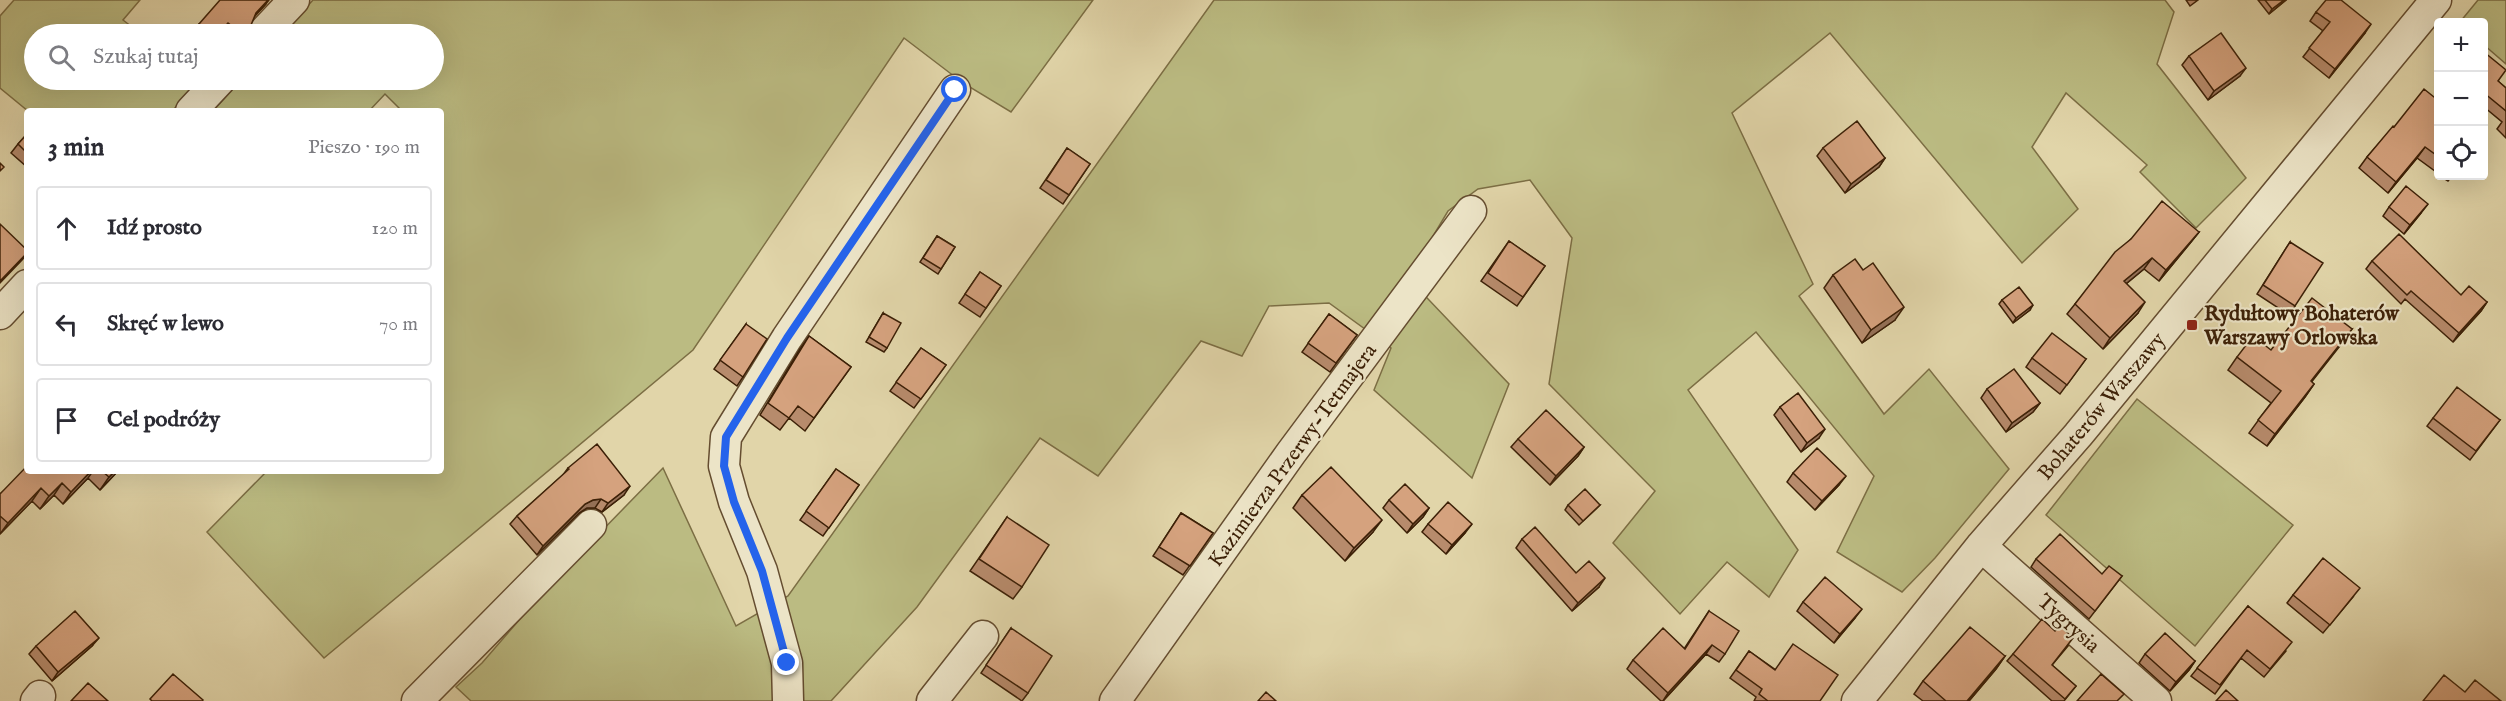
<!DOCTYPE html>
<html lang="pl">
<head>
<meta charset="utf-8">
<style>
  :root { --surface:#fff; --page:#f2f2f3; --text:#2b2b33; --muted:#7c7c81; --line:#e1e1e2 }
  body { margin:0; font-family:"IM FELL English",serif; background:var(--page); color:var(--text) }
  .controls { position:absolute; right:18px; top:18px; display:grid; overflow:hidden; border-radius:6px; box-shadow:0 6px 24px #0002 }
  .controls button { width:54px; height:54px; display:grid; place-items:center; padding:0; border:0; border-bottom:2px solid var(--line); background:var(--surface); color:var(--text); font:30px sans-serif }
  .stop { position:absolute; width:18px; height:18px; margin:-14px; border:4px solid #2563eb; border-radius:50%; background:#fff }
  .stop.end { background:#2563eb; border-color:#fff; box-shadow:0 2px 6px #0008 }
  .list { margin:0; padding:0; list-style:none }
  h2 { display:flex; justify-content:space-between; align-items:center; height:78px; margin:0; padding:0 24px; font-size:26px }
  h2 small { font-size:20px; font-weight:400; color:var(--muted) }
  .list li { display:grid; grid-template-columns:39px 1fr auto; gap:18px; align-items:center; box-sizing:border-box; height:84px; margin:0 12px 12px; padding:0 12px; border:2px solid var(--line); border-radius:6px }
  .list b { display:block; font-size:22px; white-space:nowrap }
  .list em { font-size:20px; font-style:normal; color:var(--muted) }
  .icon { flex:none; width:33px; height:33px; fill:none; stroke:currentColor; stroke-width:2; stroke-linecap:round; stroke-linejoin:round }
  .map { position:relative; flex:none; width:2506px; height:701px; overflow:hidden }
  .search { position:absolute; background:var(--surface); box-shadow:0 6px 24px #0002; left:24px; top:24px; width:420px; height:66px; display:flex; align-items:center; gap:15px; box-sizing:border-box; padding:0 21px; border-radius:33px; color:var(--muted); font-size:22px }
  .panel { position:absolute; background:var(--surface); box-shadow:0 6px 24px #0002; left:24px; top:108px; width:420px; height:366px; border-radius:6px }
  .map>svg:first-child { display:block }
  .green { fill:#bbbb82; stroke:#7c6e44; stroke-width:1.5 }
  .lines { fill:none; stroke-linecap:round; stroke-linejoin:round }
  .minor-casing { stroke:#654d30; stroke-width:33 }
  .minor { stroke:#ece4c7; stroke-width:30 }
  .wall { fill:#b78b6c; stroke:#3c2007; stroke-width:1.5 }
  .shaded-wall { fill:#957158; stroke:#3c2007; stroke-width:1.5 }
  .building { fill:#d5a27e; stroke:#3c2007; stroke-width:1.5 }
  .route { stroke:#2563eb; stroke-width:8 }
  .poi-dot { fill:#8f2418; stroke:#ece4c7; stroke-width:2 }
  .labels { text-anchor:middle; stroke-width:4.5; stroke-linejoin:round; paint-order:stroke }
  .poi-label { font-size:21px; font-weight:bold; fill:#3c2007; stroke:#ece4c7; text-anchor:start }
  .street-label { font-size:21px; fill:#3c2007; stroke:#ece4c7 }
</style>
</head>
<body>
<div class="map">
<svg width="2506" height="701" viewBox="0 0 2506 701">
  <rect width="100%" height="100%" fill="#e1d5a9"/>
  <filter id="stains"><feTurbulence type="fractalNoise" baseFrequency=".00333" numOctaves="4"/><feColorMatrix values="0 0 0 0 .2 0 0 0 0 .09 0 0 0 0 .02 0 0 0 .5 -.17"/></filter>
  <radialGradient id="worn" r=".72"><stop offset=".6" stop-color="#630" stop-opacity="0"/><stop offset="1" stop-color="#630" stop-opacity=".3"/></radialGradient>
  <path class="green" d="M14 0H140L123 20 141 34H34V80H197L200 82 172 111H28L0 88V16Z
    M313 0H1093L1011 112 963 83 904 38 693 350 324 658 207 532 267 471H441V111H402L385 94 369 111H213L241 80H434V34H282Z
    M1214 0H2165L2174 12 2157 64 2246 178 2196 228 2140 172 2147 165 2066 93 2032 147 2078 209 2022 263 1830 33 1732 113 1813 284 1799 296 1884 414 1929 369 2009 469 1935 558 1902 592 1837 552 1874 476 1756 332 1688 390 1798 550 1769 597 1727 562 1680 614 1613 543 1655 491 1549 384 1572 238 1530 180 1478 189 1448 211 1408 278 1509 384 1472 478 1374 390 1391 348 1329 303 1269 306 1242 356 1201 341 1098 476 1040 438 917 607 831 701H471L456 687 482 663 551 583 663 468 736 626 788 596Z
    M2478 0H2506V64L2484 45V22H2460Z
    M2137 399 2293 525 2195 646 2046 515Z"/>
  <g class="lines">
    <g class="minor-casing">
      <path id="minor" d="M262 34 294 0
        M191 111 220 80
        M0 314 27 285
        M1981 546 2156 701
        M36 701 40 696
        M417 701 591 525
        M788 701 787 663 762 571 734 502 724 466 726 437 787 338 955 90
        M932 701 983 636
        M1115 701 1291 453 1471 211
        M1857 701 1981 546 2078 435 2436 0"/>
    </g>
    <use href="#minor" class="minor"/>
  </g>
  <path class="wall" d="M2186 0H2198L2190 6Z
    M2258 0H2286L2269 14Z
    M265 5 254 17 244 34H226L222 31 219 34H194L193 33 199 24Z
    M2316 12 2365 33 2329 78 2303 57 2323 31 2310 21Z
    M2484 52 2499 82 2506 88V138L2497 129 2502 122 2484 107Z
    M2189 56 2240 76 2208 100 2182 65Z
    M2439 101V174L2417 158 2388 193 2359 168 2367 157 2394 127Z
    M27 134V167L11 153 18 144Z
    M1067 148 1090 164 1063 204 1040 188Z
    M1823 148 1885 158 1879 167 1845 193 1817 156Z
    M2440 176H2452L2448 181Z
    M2389 207 2421 213 2404 234 2383 216Z
    M2199 232 2191 242 2159 281 2144 269 2126 284 2138 313 2103 349 2067 314 2075 304 2131 239Z
    M937 236 955 247 938 274 920 262Z
    M1509 241 1545 266 1517 306 1481 281Z
    M2290 242 2295 306 2289 315 2257 294Z
    M2372 261 2461 295 2487 302 2481 311 2453 342 2405 299 2401 304 2366 269Z
    M980 272 1001 286 980 317 959 303Z
    M1833 275 1895 320 1862 343 1824 288Z
    M2002 300 2030 310 2013 323 1999 304Z
    M883 313 887 348 884 352 866 342Z
    M1329 314 1357 335 1330 372 1302 352Z
    M746 324 743 377 737 386 714 369Z
    M2352 329 2311 382 2314 384 2305 397 2267 446 2249 433 2271 403 2228 370 2237 357 2271 350Z
    M809 336 851 367 805 431 789 418 780 430 760 415 800 349Z
    M921 348 946 365 914 408 890 391Z
    M2032 358 2086 359 2060 394 2026 367Z
    M1987 389 2040 403 2033 412 2006 432 1981 398Z
    M1780 407 1819 438 1801 452 1774 415Z
    M2433 418 2500 420 2470 460 2427 426Z
    M1518 439 1584 447 1578 456 1550 485 1511 447Z
    M568 468 624 495 602 512 595 508H587L579 513 537 555 510 524 517 516 563 475Z
    M836 469 859 485 823 536 800 520Z
    M27 471H118L100 490 88 478 63 504 54 495 40 509 32 501 0 534V494Z
    M1793 473 1839 485 1815 510 1787 482Z
    M1302 495 1373 532 1345 561 1293 508Z
    M1389 500 1429 508 1423 517 1407 533 1383 508Z
    M1568 505H1600L1596 509 1579 525 1565 510Z
    M1181 513 1213 533 1183 575 1153 556Z
    M1007 517 1022 587 1013 599 970 571Z
    M1428 524 1465 533 1446 554 1422 532Z
    M1522 539 1576 573 1599 587 1572 611 1516 548Z
    M2036 559 2102 574 2122 576 2089 619 2031 567Z
    M2293 595 2353 597 2323 633 2287 603Z
    M1803 602 1855 618 1834 643 1797 611Z
    M2248 606 2286 651 2264 677 2241 658 2215 694 2191 676Z
    M1709 611 1725 654 1719 662 1706 654 1663 701H1661L1627 669 1633 660 1684 649Z
    M1011 628 1028 693 1022 701 981 673Z
    M36 646H92L52 681 29 654Z
    M2068 646 2052 665 2076 686 2064 701H2052L2007 661 2013 654Z
    M1749 651 1820 701H1754L1756 697 1730 678Z
    M2145 654 2195 661 2189 670 2170 691 2139 663Z
    M2005 656 1996 669 1969 701H1923L1914 694 1923 681Z"/>
  <path class="shaded-wall" d="M268 0H269L265 5 249 22 256 13Z
    M2284 0H2286L2269 14 2272 9Z
    M2371 24 2365 33 2329 78 2335 69Z
    M2246 68 2240 76 2208 100 2214 91Z
    M2425 147 2417 158 2388 193 2396 182Z
    M1885 158 1879 167 1845 193 1851 184Z
    M2428 204 2421 213 2404 234 2410 225Z
    M2199 232 2191 242 2159 281 2166 270Z
    M27 254 22 260 0 283V281Z
    M2152 258 2144 269 2116 292 2124 281Z
    M2145 302 2138 313 2103 349 2110 338Z
    M2487 302 2481 311 2453 342 2459 333Z
    M2033 305 2030 310 2013 323 2016 318Z
    M1904 307 1895 320 1862 343 1871 330Z
    M2352 329 2343 342 2302 394 2311 381Z
    M2314 384 2305 397 2267 446 2275 434Z
    M2040 403 2033 412 2006 432 2012 423Z
    M1825 429 1819 438 1801 452 1807 443Z
    M1584 447 1578 456 1550 485 1556 476Z
    M91 471H93L88 478 63 504 71 492Z
    M115 471H118L100 490 109 477Z
    M1846 476 1839 485 1815 510 1822 501Z
    M62 483 54 495 40 509 49 496Z
    M630 486 624 495 602 512 608 503Z
    M41 488 32 501 0 534 8 523Z
    M601 499 595 508H587L579 513 537 555 543 546 585 504 593 500Z
    M1429 508 1423 517 1407 533 1413 524Z
    M1382 520 1373 532 1345 561 1354 548Z
    M1472 524 1465 533 1446 554 1452 545Z
    M1605 578 1599 587 1572 611 1578 603Z
    M1862 609 1855 618 1834 643 1840 634Z
    M99 638 92 646 52 681 58 672Z
    M1712 645 1706 654 1663 701 1668 693Z
    M2005 656 1996 669 1969 701H1967Z
    M2195 661 2189 670 2170 691 2176 682Z"/>
  <path class="building" d="M220 0H268L256 13 251 25 243 34H242L228 23 218 34H210L199 24Z
    M2265 0H2284L2272 9Z
    M2326 0H2341L2371 24 2335 69 2309 48 2330 22 2316 12Z
    M2221 33 2246 68 2214 91 2189 56Z
    M2484 52 2506 70 2498 81 2506 88V111L2484 93Z
    M2424 89 2439 101V157L2425 147 2396 182 2367 157 2393 126 2394 127Z
    M1857 121 1885 158 1851 184 1823 148Z
    M27 134V153L18 144Z
    M1067 148 1090 164 1069 195 1046 180Z
    M0 163 4 167 0 171Z
    M2406 186 2428 204 2410 225 2389 207Z
    M2162 201 2199 232 2166 270 2152 258 2124 281 2145 302 2110 338 2075 304 2115 252 2131 239Z
    M0 224 27 250V253L0 281Z
    M2399 234 2461 295 2469 286 2487 302 2459 333 2411 291 2407 295 2372 261Z
    M937 236 955 247 941 269 923 258Z
    M1509 241 1545 266 1523 297 1488 273Z
    M2290 242 2323 263 2295 306 2263 285Z
    M1855 259 1863 270 1873 263 1904 307 1871 330 1833 275Z
    M980 272 1001 286 986 308 965 294Z
    M2019 287 2033 305 2016 318 2002 300Z
    M2312 298 2352 329 2311 381 2314 384 2275 434 2258 420 2281 391 2237 357 2253 336 2271 350Z
    M883 313 901 323 887 348 869 337Z
    M1329 314 1357 335 1336 363 1308 343Z
    M746 324 767 339 743 377 720 360Z
    M2052 333 2086 359 2067 385 2032 358Z
    M809 336 851 367 814 418 798 406 789 418 768 403Z
    M921 348 946 365 921 399 896 382Z
    M2014 369 2040 403 2012 423 1987 389Z
    M2457 387 2500 420 2476 451 2433 418Z
    M1798 393 1825 429 1807 443 1780 407Z
    M1546 410 1584 447 1556 476 1518 439Z
    M597 444 630 486 608 503 601 499 593 500 585 504 543 546 517 516 569 469 568 468Z
    M1817 448 1846 476 1822 501 1793 473Z
    M27 466V471H91L71 492 62 483 49 496 41 488 8 523 0 516V494Z
    M1331 467 1382 520 1354 548 1302 495Z
    M836 469 859 485 829 528 806 511Z
    M102 471H115L109 477Z
    M1405 484 1429 508 1413 524 1389 500Z
    M1585 489 1600 505 1583 521 1568 505Z
    M1448 502 1472 524 1452 545 1428 524Z
    M1181 513 1213 533 1190 566 1159 547Z
    M1007 517 1049 545 1022 587 979 559Z
    M1535 527 1576 573 1589 561 1605 578 1578 603 1522 539Z
    M2060 534 2102 574 2109 566 2122 576 2095 611 2036 559Z
    M2323 558 2360 588 2330 625 2293 595Z
    M1825 577 1862 609 1840 634 1803 602Z
    M2248 606 2292 642 2270 669 2247 650 2220 685 2197 668Z
    M75 611 99 638 58 672 36 646Z
    M1709 611 1739 631 1725 654 1712 645 1668 693 1633 660 1663 628 1685 649Z
    M2042 619 2055 631 2060 626 2073 638 2052 665 2076 686 2065 699 2013 654Z
    M1970 627 2005 656 1967 701H1946L1923 681Z
    M1011 628 1052 656 1028 693 986 665Z
    M2165 633 2195 661 2176 682 2145 654Z
    M1793 644 1838 675 1820 701H1768L1759 694 1762 689 1736 670 1749 651 1775 670Z
    M173 674 203 700 202 701H152L150 699Z
    M2101 674 2124 694 2117 701H2077Z
    M2444 675 2465 692 2475 680 2501 701H2423Z
    M88 683 108 701H71Z
    M2226 690 2238 701H2216Z
    M1266 692 1276 701H1258Z"/>
  <g class="lines">
    <path class="route" d="M787 663 762 571 734 502 724 466 726 437 787 338 955 90"/>
  </g>
  <rect class="poi-dot" x="2186" y="319" width="12" height="12" rx="3"/>
  <g class="labels">
    <g class="poi-label">
      <text x="2204" y="320">Rydułtowy Bohaterów<tspan x="2204" dy="24">Warszawy Orlowska</tspan></text>
    </g>
    <g class="street-label">
      <text transform="translate(2101 406) rotate(-50)" y="7">Bohaterów Warszawy</text>
      <text transform="translate(1292 455) rotate(-54)" y="7">Kazimierza Przerwy-Tetmajera</text>
      <text transform="translate(2069 623) rotate(42)" y="7">Tygrysia</text>
    </g>
  </g>
  <rect width="100%" height="100%" filter="url(#stains)"/>
  <rect width="100%" height="100%" fill="url(#worn)"/>
</svg>
<div class="controls">
<button>+</button>
<button>−</button>
<button><svg class="icon" aria-label="locate" viewBox="0 0 24 24"><circle cx="12" cy="12" r="6"/><path d="M12 2v4M12 18v4M2 12h4M18 12h4"/></svg></button>
</div>
<div class="stop" style="left:955px;top:90px"></div>
<div class="stop end" style="left:787px;top:663px"></div>
<div class="search"><svg class="icon" aria-label="search" viewBox="0 0 24 24"><circle cx="10" cy="10" r="6"/><path d="M15 15l6 6"/></svg>Szukaj tutaj</div>
<section class="panel">
<h2>3 min<small>Pieszo · 190 m</small></h2>
<ul class="list">
<li><svg class="icon" aria-label="ahead" viewBox="0 0 24 24"><path d="M12 20V5M6 11l6-6 6 6"/></svg><div><b>Idź prosto</b></div><em>120 m</em></li>
<li><svg class="icon" aria-label="left" viewBox="0 0 24 24"><path d="M17 20v-9H6M10 6l-5 5 5 5"/></svg><div><b>Skręć w lewo</b></div><em>70 m</em></li>
<li><svg class="icon" aria-label="arrive" viewBox="0 0 24 24"><path d="M6 21V4h12l-3 4 3 4H6"/></svg><div><b>Cel podróży</b></div></li>
</ul>
</section>
</div>
</body>
</html>
